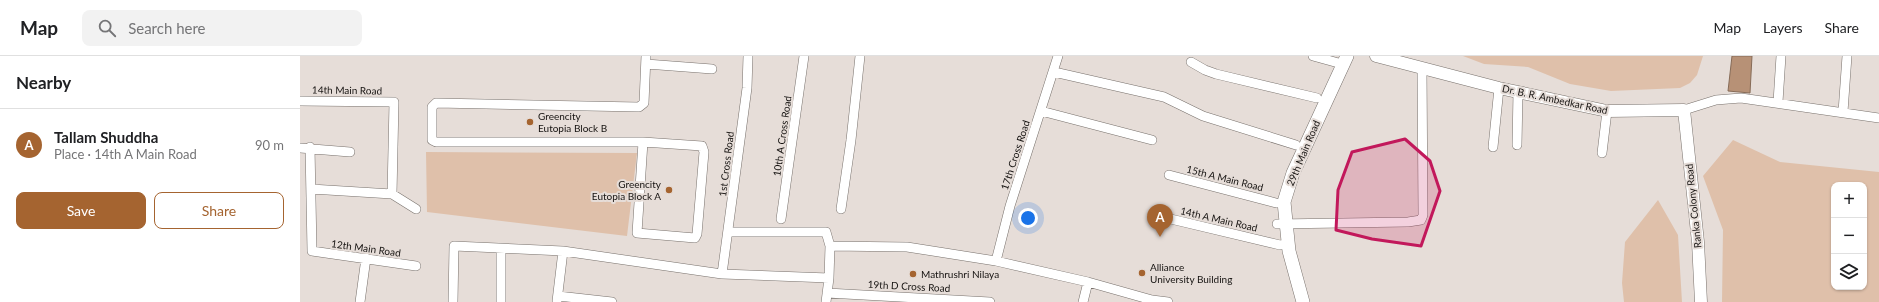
<!DOCTYPE html>
<html lang="en">
<head>
<meta charset="utf-8">
<style>
  :root { --surface:#fff; --page:#f2f2f2; --text:#202124; --muted:#757577; --line:#e0e0e0; --accent:#a56430 }
  body { margin:0; font-family:Lato,sans-serif; background:var(--page); color:var(--text) }
  .controls { position:absolute; right:12px; bottom:12px; display:grid; overflow:hidden; border-radius:8px; box-shadow:0 1px 3px #0004 }
  .controls button { width:36px; height:36px; display:grid; place-items:center; padding:0; border:0; border-bottom:1px solid var(--line); background:var(--surface); color:var(--text); font:20px sans-serif }
  .you { position:absolute; left:728px; top:162px; width:14px; height:14px; margin:-10px; border:3px solid #fff; border-radius:50%; background:#1a73e8; box-shadow:0 0 0 6px #1a73e833 }
  .badge { display:grid; place-items:center; width:26px; height:26px; border-radius:50%; background:var(--accent); color:#fff; font-size:13px; font-weight:700 }
  .pin { position:absolute; translate:-50% -33px; filter:drop-shadow(0 1px 2px #0008) }
  .pin::after { content:''; position:absolute; top:21px; width:14px; height:12px; background:inherit; clip-path:polygon(0 0,100% 0,50% 100%) }
  .list { margin:0; padding:0; list-style:none }
  h2 { display:flex; justify-content:space-between; align-items:center; height:52px; margin:0; padding:0 16px; font-size:17px }
  h2 small { font-size:13px; font-weight:400; color:var(--muted) }
  .list li { display:grid; grid-template-columns:26px 1fr auto; gap:12px; align-items:center; box-sizing:border-box; height:72px; padding:0 16px; border-top:1px solid var(--line) }
  .list b { display:block; font-size:15px; white-space:nowrap }
  .list p { margin:0; font-size:13px; white-space:nowrap; color:var(--muted) }
  .list em { font-size:13px; font-style:normal; color:var(--muted) }
  .actions { display:flex; gap:8px; padding:12px 16px }
  .actions a { flex:1; padding:9px 0; border:1px solid var(--accent); border-radius:8px; text-align:center; font-size:14px; color:var(--accent) }
  .actions .main { background:var(--accent); color:#fff }
  .icon { flex:none; width:22px; height:22px; fill:none; stroke:currentColor; stroke-width:2; stroke-linecap:round; stroke-linejoin:round }
  .map { position:relative; flex:none; width:1579px; height:246px; overflow:hidden }
  header { display:flex; align-items:center; gap:24px; box-sizing:border-box; height:56px; padding:0 20px; background:var(--surface); border-bottom:1px solid var(--line) }
  header strong { font-size:19px }
  nav { display:flex; gap:22px; margin-inline-start:auto; font-size:14px }
  .search { width:280px; height:36px; background:var(--page); display:flex; align-items:center; gap:10px; box-sizing:border-box; padding:0 14px; border-radius:8px; color:var(--muted); font-size:15px }
  main { display:flex }
  aside { flex:1; background:var(--surface) }
  .map>svg:first-child { display:block }
  .green { fill:#dfc0aa; fill-rule:evenodd }
  .water { fill:#b79176; stroke:#866b57 }
  .lines { fill:none; stroke-linecap:round; stroke-linejoin:round }
  .minor-casing { stroke:#78716c; stroke-width:10 }
  .tertiary-casing { stroke:#78716c; stroke-width:13 }
  .secondary-casing { stroke:#78716c; stroke-width:14 }
  .minor { stroke:#fff; stroke-width:9 }
  .tertiary { stroke:#fff; stroke-width:12 }
  .secondary { stroke:#fff; stroke-width:13 }
  .marked { fill:#c2185b; fill-opacity:0.2; stroke:#c2185b; stroke-width:3; stroke-linejoin:round }
  .poi-dot { fill:#a56430; stroke:#e6ddd8; stroke-width:1.5 }
  .labels { text-anchor:middle; stroke-width:4; stroke-linejoin:round; paint-order:stroke }
  .street-label { font-size:10px; fill:#151210; stroke:#e6ddd8 }
  .poi-label { font-size:10px; fill:#151210; stroke:#e6ddd8; text-anchor:start }
</style>
</head>
<body>
<header>
<strong>Map</strong>
<div class="search"><svg class="icon" aria-label="search" viewBox="0 0 24 24"><circle cx="10" cy="10" r="6"/><path d="M15 15l6 6"/></svg>Search here</div>
<nav><a>Map</a><a>Layers</a><a>Share</a></nav>
</header>
<main>
<aside>
<h2>Nearby<small></small></h2>
<ul class="list">
<li><span class="badge">A</span><div><b>Tallam Shuddha</b><p>Place · 14th A Main Road</p></div><em>90 m</em></li>
</ul>
<div class="actions"><a class="main">Save</a><a>Share</a></div>
</aside>
<div class="map">
<svg width="1579" height="246" viewBox="0 0 1579 246">
  <rect width="100%" height="100%" fill="#e6ddd8"/>
  <path class="green" d="M1163 0H1403L1397 19 1390 27 1380 32 1311 35 1270 28 1228 11 1184 8Z
    M1433 84 1480 106 1579 116V246H1422L1423 174 1403 120ZM1534 129H1564V231H1534Z
    M126 96 337 97 327 180 127 156Z
    M1358 144 1378 179 1382 246H1324L1322 227 1325 186Z"/>
  <path class="water" d="M1432 0H1452L1450 37 1428 35Z"/>
  <g class="lines">
    <g class="minor-casing">
      <path id="minor" d="M1013 0 1042 8
        M891 6 905 14 916 18 1017 42
        M346 8 412 13
        M754 16 864 41 903 60 996 89
        M0 45 94 46 92 138
        M1478 46 1481 0
        M1384 54 1416 44 1441 42 1579 62
        M741 55 852 84
        M1543 56 1547 0
        M343 86 337 177 395 182 397 178 404 96 402 90 343 86H136L132 84V51L136 47 339 51 344 47 346 0
        M1217 89 1218 36
        M10 91 12 195 116 210
        M1193 91 1199 32
        M0 92 50 96
        M1302 97 1307 55
        M869 119 976 147
        M11 133 92 138 116 153
        M541 153 551 84 560 0
        M854 159 980 189 989 188
        M481 163 504 0
        M977 168 1108 166 1121 164 1123 159 1122 12
        M429 176H526L530 190 607 191 696 205 788 226 852 244 868 246
        M696 205 710 150 758 0
        M422 218 447 32 448 0
        M527 237 690 246
        M258 240 312 246
        M257 245 263 195
        M60 246 66 202
        M153 246 154 190 263 195 422 218 529 222
        M201 246V193
        M526 246 529 222 530 190
        M783 246 788 226"/>
    </g>
    <g class="tertiary-casing">
      <path id="tertiary" d="M1076 0 1199 32 1307 55 1384 54 1398 186 1401 246"/>
    </g>
    <g class="secondary-casing">
      <path id="secondary" d="M1003 246 989 195 984 146 993 117 1047 0"/>
    </g>
    <use href="#minor" class="minor"/>
    <use href="#tertiary" class="tertiary"/>
    <use href="#secondary" class="secondary"/>
  </g>
  <path class="marked" d="M1105 83 1130 105 1140 135 1121 190 1072 183 1036 174 1038 134 1052 96Z"/>
  <g class="poi-dot">
    <circle cx="230" cy="66" r="4"/>
    <circle cx="369" cy="134" r="4"/>
    <circle cx="842" cy="217" r="4"/>
    <circle cx="613" cy="218" r="4"/>
  </g>
  <g class="labels">
    <g class="street-label">
      <text transform="translate(47 34) rotate(1)" y="4">14th Main Road</text>
      <text transform="translate(1255 43) rotate(12)" y="4">Dr. B. R. Ambedkar Road</text>
      <text transform="translate(482 80) rotate(-82)" y="4">10th A Cross Road</text>
      <text transform="translate(1003 97) rotate(-67)" y="4">29th Main Road</text>
      <text transform="translate(715 99) rotate(-72)" y="4">17th Cross Road</text>
      <text transform="translate(426 108) rotate(-83)" y="4">1st Cross Road</text>
      <text transform="translate(925 122) rotate(14)" y="4">15th A Main Road</text>
      <text transform="translate(1393 150) rotate(-96)" y="4">Ranka Colony Road</text>
      <text transform="translate(919 163) rotate(13)" y="4">14th A Main Road</text>
      <text transform="translate(66 192) rotate(8)" y="4">12th Main Road</text>
      <text transform="translate(609 230) rotate(3)" y="4">19th D Cross Road</text>
    </g>
    <g class="poi-label">
      <text x="238" y="64">Greencity<tspan x="238" dy="12">Eutopia Block B</tspan></text>
      <text x="361" y="132" text-anchor="end">Greencity<tspan x="361" dy="12">Eutopia Block A</tspan></text>
      <text x="850" y="215">Alliance<tspan x="850" dy="12">University Building</tspan></text>
      <text x="621" y="222">Mathrushri Nilaya</text>
    </g>
  </g>
</svg>
<div class="controls">
<button>+</button>
<button>−</button>
<button><svg class="icon" aria-label="layers" viewBox="0 0 24 24"><path d="M12 4l9 5-9 5-9-5zM3 14l9 5 9-5"/></svg></button>
</div>
<div class="you"></div>
<div class="pin badge" style="left:860px;top:181px">A</div>
</div>
</main>
</body>
</html>
